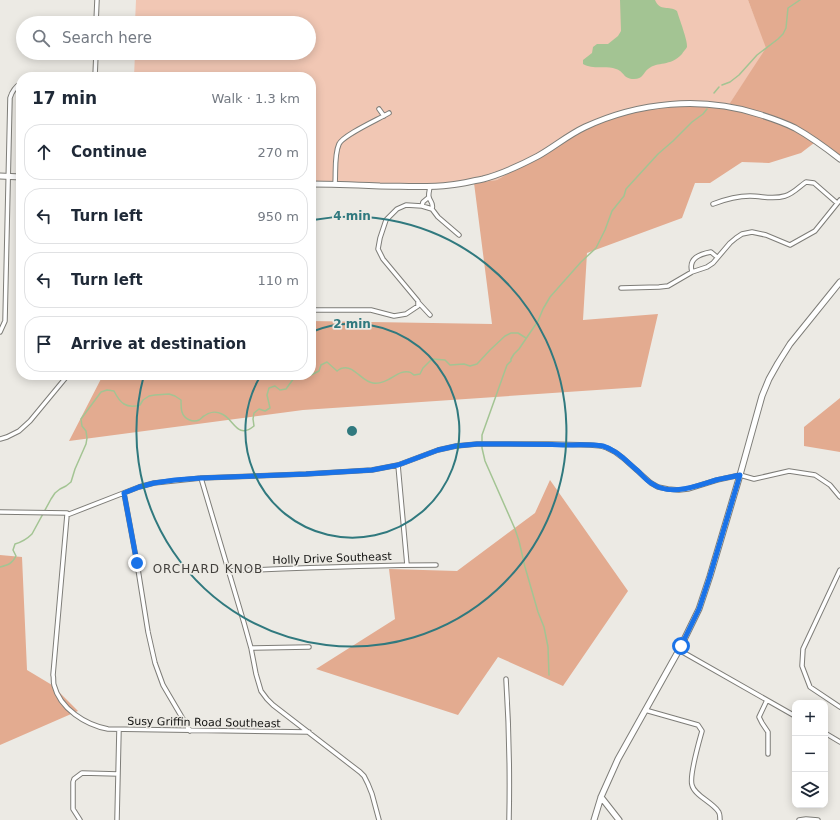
<!DOCTYPE html>
<html lang="en">
<head>
<meta charset="utf-8">
<style>
  :root { --surface:#fff; --page:#f2f2f3; --text:#1f2937; --muted:#747a83; --line:#e0e1e3 }
  body { margin:0; font-family:"DejaVu Sans",sans-serif; background:var(--page); color:var(--text) }
  .controls { position:absolute; right:12px; bottom:12px; display:grid; overflow:hidden; border-radius:8px; box-shadow:0 2px 10px #0003 }
  .controls button { width:36px; height:36px; display:grid; place-items:center; padding:0; border:0; border-bottom:1px solid var(--line); background:var(--surface); color:var(--text); font:20px sans-serif }
  .stop { position:absolute; width:12px; height:12px; margin:-9px; border:3px solid #1a73e8; border-radius:50%; background:#fff }
  .stop.end { background:#1a73e8; border-color:#fff; box-shadow:0 1px 4px #0008 }
  .list { margin:0; padding:0; list-style:none }
  h2 { display:flex; justify-content:space-between; align-items:center; height:52px; margin:0; padding:0 16px; font-size:17px }
  h2 small { font-size:13px; font-weight:400; color:var(--muted) }
  .list li { display:grid; grid-template-columns:26px 1fr auto; gap:12px; align-items:center; box-sizing:border-box; height:56px; margin:0 8px 8px; padding:0 8px; border:1px solid var(--line); border-radius:16px }
  .list b { display:block; font-size:15px; white-space:nowrap }
  .list em { font-size:13px; font-style:normal; color:var(--muted) }
  .icon { flex:none; width:22px; height:22px; fill:none; stroke:currentColor; stroke-width:2; stroke-linecap:round; stroke-linejoin:round }
  .map { position:relative; flex:none; width:840px; height:820px; overflow:hidden }
  .search { position:absolute; background:var(--surface); box-shadow:0 2px 10px #0003; left:16px; top:16px; width:300px; height:44px; display:flex; align-items:center; gap:10px; box-sizing:border-box; padding:0 14px; border-radius:22px; color:var(--muted); font-size:15px }
  .panel { position:absolute; background:var(--surface); box-shadow:0 2px 10px #0003; left:16px; top:72px; width:300px; height:308px; border-radius:16px }
  .map>svg:first-child { display:block }
  .green { fill:#f1c7b4 }
  .forest { fill:#e3ab90 }
  .water { fill:#a3c493 }
  .lines { fill:none; stroke-linecap:round; stroke-linejoin:round }
  .stream { stroke:#a3c493; stroke-width:1.5 }
  .street-casing { stroke:#7e7d78; stroke-width:5.5 }
  .secondary-casing { stroke:#7e7d78; stroke-width:7 }
  .street { stroke:#fff; stroke-width:3.5 }
  .secondary { stroke:#fff; stroke-width:5 }
  .route { stroke:#1a73e8; stroke-width:5 }
  .ring { fill:none; stroke:#30797e; stroke-width:2 }
  .labels { text-anchor:middle; stroke-width:3.5; stroke-linejoin:round; paint-order:stroke }
  .street-label { font-size:11px; fill:#121210; stroke:#eceae4 }
  .neighbourhood-label { font-size:12px; letter-spacing:1px; fill:#43413d; stroke:#eceae4 }
  .centre { fill:#30797e; stroke:#eceae4; stroke-width:2 }
  .ring-label { font-size:12px; text-anchor:middle; font-weight:bold; fill:#30797e; stroke:#eceae4; stroke-width:3.5; stroke-linejoin:round; paint-order:stroke }
</style>
</head>
<body>
<div class="map">
<svg width="840" height="820" viewBox="0 0 840 820">
  <rect width="100%" height="100%" fill="#eceae4"/>
  <path class="green" d="M136 0H748L767 48 726 109 530 162 497 180 439 188 311 185V77H134L135 53H309V23H135Z"/>
  <path class="forest" d="M748 0H840V157L831 150 814 143 801 153 769 163 742 162 710 183H695L682 218 587 253 583 320 658 314 641 387 303 410 69 441 103 375H311V321L492 324 474 183 497 180 595 124 638 109 691 104 726 109 766 48Z
    M840 398V452L804 446V427Z
    M550 480 628 591 563 686 498 657 458 715 316 669 395 619 389 569 457 571 535 513Z
    M0 555 22 557 27 670 52 685 78 711 0 745Z"/>
  <path class="water" d="M620 0H655C660 12 669 5 677 11 679 18 688 41 687 47 686 49 683 52 682 54 670 67 658 61 648 69 643 73 643 79 634 79 623 79 625 72 616 69 606 65 593 70 583 64V60L592 53 593 47 597 44H608L618 36 621 31Z"/>
  <g class="lines">
    <path class="stream" d="M722 85 730 82 739 75 757 55 778 39 783 34 786 28 788 8 800 0
      M714 93 719 87
      M302 375H309
      M311 375 319 371 321 365 327 362 337 371C339 370 340 368 343 368 354 365 362 382 373 383 388 385 398 369 409 372 411 372 412 374 414 375L420 374 423 368 432 359 445 360 450 365 464 364 470 366 477 364 490 350 505 336 511 333H518L526 338
      M0 567C8 565 12 564 16 556L13 550 15 544C22 542 27 539 32 534L51 499 55 493 60 489 66 486 71 482 75 469 86 444 87 438 86 431 82 426 81 419 101 392 107 390 114 391C120 403 126 409 140 405L143 400 149 396 155 395 169 394 175 396 181 400C181 404 181 409 182 412 184 419 193 423 199 420 201 419 202 417 204 416 209 412 216 411 222 414 234 419 237 440 254 426L253 419 254 413 259 409 265 411 270 408 267 395 269 388 275 386 280 390 286 389 294 378 299 375
      M549 675 548 647 544 627 538 612 525 567 519 541 515 529 485 461 482 448V435L507 365 511 361V359L514 354 519 349 538 321 543 309 550 297 581 262 596 248 605 230 612 211 624 196 626 189 658 154 673 141 692 122 703 114 707 109"/>
    <g class="street-casing">
      <path id="street" d="M96 23 97 0
        M95 77 96 53
        M379 109 384 116
        M335 184C336 173 334 155 339 144 343 135 379 119 389 113
        M430 186C430 189 428 194 429 197 430 202 434 203 432 209
        M713 204C726 199 737 196 750 196 763 196 772 200 785 196 793 194 800 186 806 182L814 183 837 203
        M422 206 423 202 429 197
        M311 233H312
        M692 272C688 258 700 254 711 252L717 257
        M621 288 659 287 668 286 692 272 707 267 713 263 730 243 736 238 742 234 752 232 766 235 790 245 815 231 840 200
        M418 302 430 315
        M311 310H371L394 316 406 314 418 306V301L383 259 378 249 380 238 386 220 397 209 406 205 422 206 432 209 438 217 459 235
        M0 332 5 321 10 98C12 91 15 87 21 83
        M0 439 7 437 19 431 30 421 68 375
        M398 465 407 565
        M201 478 244 623 251 648 256 674 261 691 267 699 273 705 360 772 364 776 368 784 372 794 379 820
        M124 493 137 563 148 632 155 663 163 685 190 731
        M0 512 67 513V515L139 487 154 483 201 478 306 474 372 470 398 465 438 450 456 446 477 444H549L590 445 601 446 607 448 615 452 623 458 651 483 658 487 668 489 679 490 688 489 717 480 740 475 754 479 789 471 815 475 830 485 840 497
        M67 515 53 675C54 678 53 682 54 685 60 709 86 725 108 729L309 732
        M840 570 803 649 802 666 810 687 840 707
        M228 571C297 568 367 565 436 565
        M251 648 309 647
        M679 650 795 716
        M506 679C509 726 510 773 509 820
        M767 700 759 717 762 723 768 732V754
        M645 710 698 725 702 731C699 742 689 776 692 785 694 795 712 802 718 811 720 813 720 817 720 820
        M825 733 840 742
        M80 820 73 809V782L74 779 82 773 118 774
        M117 820 119 730
        M799 820 806 819 818 820"/>
    </g>
    <g class="secondary-casing">
      <path id="secondary" d="M0 176 21 177
        M311 184C334 184 357 185 380 186 403 186 427 188 450 185 461 184 472 181 483 179 502 174 521 165 538 156 554 147 568 135 585 127 639 102 701 96 758 114 771 118 783 122 795 128 811 137 826 148 840 159
        M601 797 619 820
        M594 820 601 797 618 759 679 650 699 609 710 576 740 475 762 396 769 379 778 363 790 344 840 282"/>
    </g>
    <use href="#street" class="street"/>
    <use href="#secondary" class="secondary"/>
  </g>
  <g class="lines">
    <path class="route" d="M137 563 124 493 139 487 154 483 175 480 201 478 306 474 372 470 398 465 438 450 456 446 477 444C506 444 535 444 563 445 576 445 590 444 603 446 617 450 627 462 638 471 642 475 646 480 651 483 670 497 696 486 716 480 724 478 732 477 740 475L709 579 699 609 681 646"/>
  </g>
  <g class="ring">
    <path d="M311 332A107 107 0 1 1 261 375"/>
    <path d="M313 220A215 215 0 1 1 144 375"/>
  </g>
  <g class="labels">
    <g class="street-label">
      <text transform="translate(332 558) rotate(-2)" y="4">Holly Drive Southeast</text>
      <text transform="translate(204 722) rotate(1)" y="4">Susy Griffin Road Southeast</text>
    </g>
    <g class="neighbourhood-label">
      <text x="208" y="573">ORCHARD KNOB</text>
    </g>
  </g>
  <circle cx="352" cy="431" r="6" class="centre"/>
  <g class="ring-label">
    <text x="352" y="220">4 min</text>
    <text x="352" y="328">2 min</text>
  </g>
</svg>
<div class="controls">
<button>+</button>
<button>−</button>
<button><svg class="icon" aria-label="layers" viewBox="0 0 24 24"><path d="M12 4l9 5-9 5-9-5zM3 14l9 5 9-5"/></svg></button>
</div>
<div class="stop" style="left:681px;top:646px"></div>
<div class="stop end" style="left:137px;top:563px"></div>
<div class="search"><svg class="icon" aria-label="search" viewBox="0 0 24 24"><circle cx="10" cy="10" r="6"/><path d="M15 15l6 6"/></svg>Search here</div>
<section class="panel">
<h2>17 min<small>Walk · 1.3 km</small></h2>
<ul class="list">
<li><svg class="icon" aria-label="ahead" viewBox="0 0 24 24"><path d="M12 20V5M6 11l6-6 6 6"/></svg><div><b>Continue</b></div><em>270 m</em></li>
<li><svg class="icon" aria-label="left" viewBox="0 0 24 24"><path d="M17 20v-9H6M10 6l-5 5 5 5"/></svg><div><b>Turn left</b></div><em>950 m</em></li>
<li><svg class="icon" aria-label="left" viewBox="0 0 24 24"><path d="M17 20v-9H6M10 6l-5 5 5 5"/></svg><div><b>Turn left</b></div><em>110 m</em></li>
<li><svg class="icon" aria-label="arrive" viewBox="0 0 24 24"><path d="M6 21V4h12l-3 4 3 4H6"/></svg><div><b>Arrive at destination</b></div></li>
</ul>
</section>
</div>
</body>
</html>
